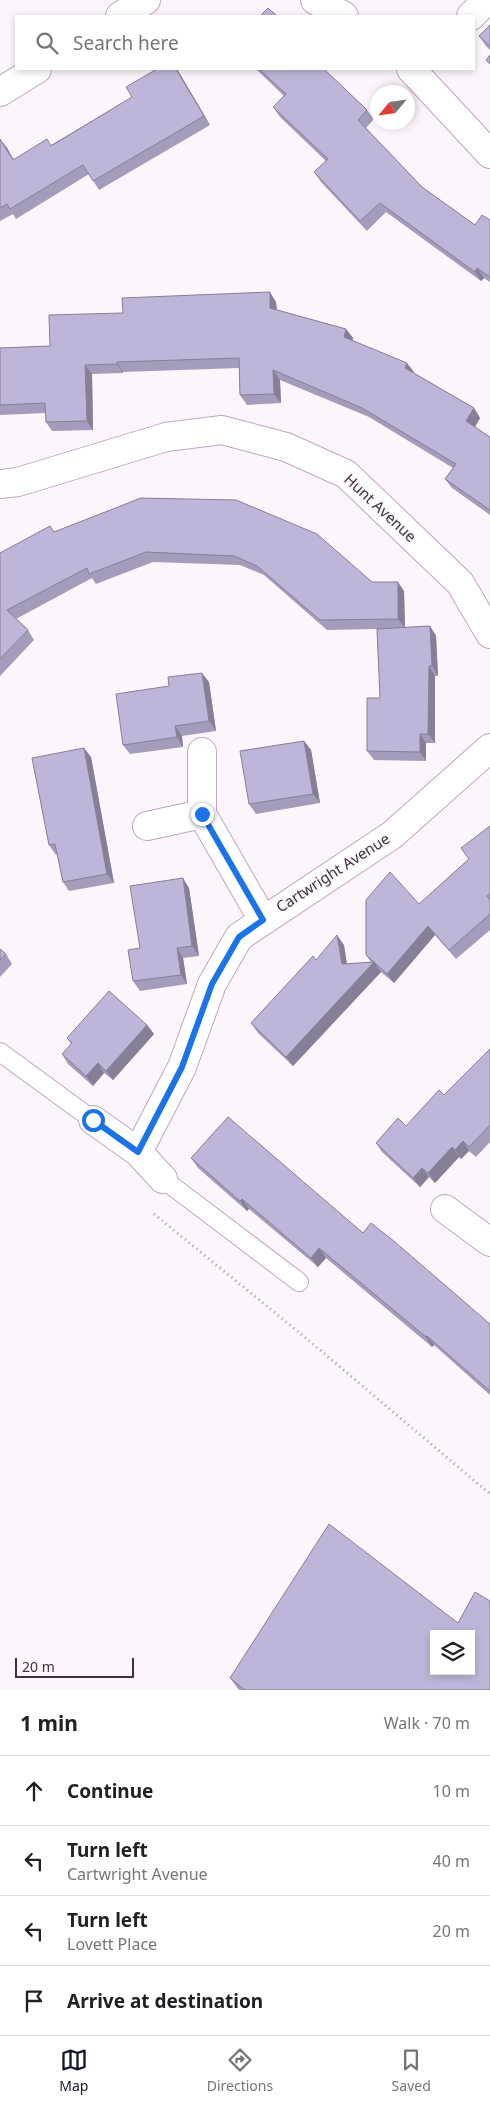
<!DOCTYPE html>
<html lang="en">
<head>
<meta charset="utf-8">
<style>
  :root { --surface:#fff; --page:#f2f2f2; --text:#202124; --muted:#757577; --line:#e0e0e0; --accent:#111827 }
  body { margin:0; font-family:"Noto Sans",sans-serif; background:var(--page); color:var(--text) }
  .controls { position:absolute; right:15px; bottom:15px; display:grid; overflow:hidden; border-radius:0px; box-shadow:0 2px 8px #0003 }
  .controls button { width:45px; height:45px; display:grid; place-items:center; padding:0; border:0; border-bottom:1px solid var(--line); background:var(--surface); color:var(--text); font:25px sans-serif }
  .compass { position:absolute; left:370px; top:85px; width:45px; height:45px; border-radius:50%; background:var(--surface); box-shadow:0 2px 8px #0003; rotate:241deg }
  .scale { position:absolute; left:15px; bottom:12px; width:119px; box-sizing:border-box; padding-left:5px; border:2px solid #3d323e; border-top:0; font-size:14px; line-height:18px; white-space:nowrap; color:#3d323e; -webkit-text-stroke:4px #fcf6fc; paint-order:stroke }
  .stop { position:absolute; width:15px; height:15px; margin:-11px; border:4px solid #1a73e8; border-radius:50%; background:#fff }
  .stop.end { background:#1a73e8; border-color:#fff; box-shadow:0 1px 5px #0008 }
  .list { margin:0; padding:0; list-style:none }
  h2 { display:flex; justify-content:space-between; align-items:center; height:65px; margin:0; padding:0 20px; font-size:21px }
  h2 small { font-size:16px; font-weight:400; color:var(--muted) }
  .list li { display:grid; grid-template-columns:32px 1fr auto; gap:15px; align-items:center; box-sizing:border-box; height:70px; padding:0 20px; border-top:1px solid var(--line) }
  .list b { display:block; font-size:19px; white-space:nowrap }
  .list p { margin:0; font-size:16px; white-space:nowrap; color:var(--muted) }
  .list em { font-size:16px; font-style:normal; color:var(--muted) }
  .icon { flex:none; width:28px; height:28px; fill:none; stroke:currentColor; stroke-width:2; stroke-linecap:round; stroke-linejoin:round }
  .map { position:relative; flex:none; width:490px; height:1690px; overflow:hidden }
  .search { position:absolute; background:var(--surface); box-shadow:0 2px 8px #0003; left:15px; right:15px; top:15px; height:55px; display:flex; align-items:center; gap:12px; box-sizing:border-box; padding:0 18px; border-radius:0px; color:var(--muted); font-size:19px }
  .sheet { height:345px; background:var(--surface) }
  nav { display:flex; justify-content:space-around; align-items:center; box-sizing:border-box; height:70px; border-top:1px solid var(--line); background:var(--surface); font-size:14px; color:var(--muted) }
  nav a { display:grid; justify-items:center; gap:2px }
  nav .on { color:var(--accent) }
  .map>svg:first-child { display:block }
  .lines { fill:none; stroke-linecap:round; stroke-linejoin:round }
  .lane-casing { stroke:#c0a5c2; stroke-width:20 }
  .street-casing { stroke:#c0a5c2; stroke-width:30 }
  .path { stroke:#9f97a0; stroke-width:3; stroke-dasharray:1 4; stroke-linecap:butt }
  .lane { stroke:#fff; stroke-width:18 }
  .street { stroke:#fff; stroke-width:28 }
  .wall { fill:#a39dbb }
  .shaded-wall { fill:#857f98 }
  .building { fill:#beb6d9; stroke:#857f98; fill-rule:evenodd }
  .route { stroke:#1a73e8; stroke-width:6 }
  .labels { text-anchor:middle; stroke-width:4; stroke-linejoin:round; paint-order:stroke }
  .street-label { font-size:15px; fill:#3d323e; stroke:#fcf6fc }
</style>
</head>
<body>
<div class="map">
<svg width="490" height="1690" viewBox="0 0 490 1690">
  <rect width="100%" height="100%" fill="#fcf6fc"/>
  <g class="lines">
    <g class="lane-casing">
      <path id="lane" d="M0 1052 93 1120
        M163 1179 299 1282"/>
    </g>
    <g class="street-casing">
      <path id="street" d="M315 0 344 16
        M120 16 146 0
        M471 16 487 0
        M411 69 490 154
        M0 92 37 69
        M0 484 18 482 166 437 222 430 286 447 346 474 460 583 490 634
        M202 752V814L263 920
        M147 826 202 814
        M93 1120 138 1152 163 1179
        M138 1152 182 1067 212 984 239 937 392 835 490 748
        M445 1209 490 1242"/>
    </g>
    <path class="path" d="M154 1214 307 1339 490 1494"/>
    <use href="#lane" class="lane"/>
    <use href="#street" class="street"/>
  </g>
  <path class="wall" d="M490 25V50L486 46 479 36Z
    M157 69H177L210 125 99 190 89 174 16 219 13 214 0 221V139L7 148 13 159 51 145 132 97Z
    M256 69H324L367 110 374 119 366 128 422 187 475 225 490 220V282L484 278 481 281 386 212 367 231 321 182 314 172 326 161 280 117 273 107 284 96Z
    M276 302 277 310 346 329 353 338 352 340 414 372V373L474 408 480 418 475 427 490 437V515L452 488 445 479 453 468 369 417 280 380 281 403 247 405 240 395 239 368 123 372V373L92 374 93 430 52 431 46 422V413L0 415V348L50 346 123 313Z
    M141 498 372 582 404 591 405 627 430 626 436 636 438 676H435V743H426V761L374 760 367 751 380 698 377 629 327 630 264 575 240 565 153 562 96 584 92 578 16 619 28 630 34 640 0 676V553Z
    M209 682 216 731 182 736 183 747 130 754 123 745Z
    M304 741 311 750 320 803 256 814 249 804Z
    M91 757 114 883 69 891 63 882 57 854 56 855 49 845Z
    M490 826V930L456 959 435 935 394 983 381 972 293 1066 258 1033 251 1023 316 960 344 945 347 964 371 962 366 955 419 904 469 859 461 848Z
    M189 888 199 956 183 958 187 984 140 991 133 981 140 948Z
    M0 949 6 954 12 964 0 977Z
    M147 1025 154 1034 113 1080 104 1073 93 1086 68 1064 62 1054 71 1044 67 1038Z
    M490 1049V1142L476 1157 469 1151 461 1159 459 1157 435 1183 429 1177 420 1187 382 1152 376 1143 406 1126 444 1095Z
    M191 1158 363 1233 490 1324V1395L434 1345 432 1347 326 1258 318 1267 249 1209 247 1211 198 1168Z
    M458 1623 490 1690H239L230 1678Z"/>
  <path class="shaded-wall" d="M176 69H177L210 125 204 116Z
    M0 139 7 148 19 169 13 160Z
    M477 268 484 278 481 281 475 272Z
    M270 292 276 302 277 318 270 308Z
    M346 329 353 338 351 346 344 337Z
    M117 362 123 372V373L117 364Z
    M407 363 414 372 412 378 405 368Z
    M85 365 92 374 93 430 87 421Z
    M273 370 280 380 281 403 274 394Z
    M474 408 480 418 473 430 466 421Z
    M398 582 404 591 405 628 398 619Z
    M430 626 436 636 438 676 432 666Z
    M429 666 435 676V743L428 734Z
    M202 673 209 682 216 731 209 721Z
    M175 726 182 736 183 747 177 737Z
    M420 734 426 743V761L420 752Z
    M304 741 311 750 320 803 313 794Z
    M84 748 91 757 114 883 107 874Z
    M183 878 189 888 199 956 192 946Z
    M428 926 435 935 394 983 387 974Z
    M337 935 344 945 348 974 342 964Z
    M177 948 183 958 187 984 181 975Z
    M374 962 381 972 293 1066 286 1057Z
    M147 1025 154 1034 113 1080 106 1071Z
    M98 1063 104 1073 93 1086 86 1076Z
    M463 1141 469 1151 461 1159 455 1150Z
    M452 1147 459 1157 435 1183 428 1173Z
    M422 1168 429 1177 420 1187 413 1178Z
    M242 1199 249 1209 247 1211 240 1201Z
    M319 1248 326 1258 318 1267 311 1258Z
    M427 1336 434 1345 432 1347 426 1337Z"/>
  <path class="building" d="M268 8 277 16H260Z
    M490 25V46L479 36Z
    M490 55V64L486 60Z
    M157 69H176L204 116 93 181 83 165 10 209 7 204 0 208V139L13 160 47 139 51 146 132 97 126 87Z
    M259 69H324L367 110 358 120 422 187 475 225 482 215 490 220V277L477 268 475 272 380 203 360 221 314 172 328 159 273 107 286 94Z
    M270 292V308L346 329 344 337 407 363 405 368 474 408 466 421 490 437V510L445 479 456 464 362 408 273 370 274 394 240 395 239 358 117 362V364L85 365 87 421 46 422 45 403 0 405V348L50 346 49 315 123 313 122 298Z
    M141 498 236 500 317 534 372 582H398V619L320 620 257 566 234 556 146 552 89 574 87 568 7 610 28 630 0 659V553L50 526 54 532Z
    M430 626 432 666H429L428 734H420V752L367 751V698H380L377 629Z
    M202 673 209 721 175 726 177 737 123 745 116 694 169 686 168 677Z
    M304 741 313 794 249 804 240 751Z
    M84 748 107 874 63 882 55 844 49 845 32 758Z
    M490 826V894L487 896 490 900V914L449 950 428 926 387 974 374 962 286 1057 251 1023 313 956 316 960 337 935 342 964 374 962 366 955V900L390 872 419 904 469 859 461 848Z
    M183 878 192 946 177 948 181 975 133 981 128 950 140 948 130 886Z
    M0 949 6 954 0 960Z
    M109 991 147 1025 106 1071 98 1063 86 1076 62 1054 72 1043 67 1038Z
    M490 1049V1125L469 1147 463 1141 455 1150 452 1147 428 1173 422 1168 413 1178 376 1143 398 1118 406 1126 439 1090 444 1095Z
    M228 1117 363 1233 371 1223 395 1242 490 1324V1391L427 1336 426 1337 319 1248 311 1258 242 1199 240 1201 191 1158Z
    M329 1524 458 1623 475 1592 490 1601V1690H245L230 1678ZM434 1634H471V1671H434Z"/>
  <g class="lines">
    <path class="route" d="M93 1120 138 1152 182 1067 212 984 239 937 263 920 202 814"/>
  </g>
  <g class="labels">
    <g class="street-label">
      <text transform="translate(380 508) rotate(43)" y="5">Hunt Avenue</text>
      <text transform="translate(333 873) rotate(-33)" y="5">Cartwright Avenue</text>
    </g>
  </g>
</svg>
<div class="controls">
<button><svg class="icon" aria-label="layers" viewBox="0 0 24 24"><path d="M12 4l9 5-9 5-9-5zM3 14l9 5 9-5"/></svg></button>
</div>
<svg class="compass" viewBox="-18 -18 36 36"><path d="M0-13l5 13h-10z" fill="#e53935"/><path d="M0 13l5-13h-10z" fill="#757577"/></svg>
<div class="scale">20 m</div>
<div class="stop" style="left:93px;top:1120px"></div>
<div class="stop end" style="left:202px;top:814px"></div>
<div class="search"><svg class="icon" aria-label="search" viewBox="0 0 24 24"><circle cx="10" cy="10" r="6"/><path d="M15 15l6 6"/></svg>Search here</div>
</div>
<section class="sheet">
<h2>1 min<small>Walk · 70 m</small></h2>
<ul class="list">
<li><svg class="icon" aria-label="ahead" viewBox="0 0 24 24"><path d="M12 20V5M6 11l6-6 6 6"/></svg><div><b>Continue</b></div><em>10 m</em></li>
<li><svg class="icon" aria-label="left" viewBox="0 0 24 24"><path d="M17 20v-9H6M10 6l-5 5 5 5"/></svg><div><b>Turn left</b><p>Cartwright Avenue</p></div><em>40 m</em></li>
<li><svg class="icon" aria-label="left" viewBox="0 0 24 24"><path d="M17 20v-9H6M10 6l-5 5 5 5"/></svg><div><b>Turn left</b><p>Lovett Place</p></div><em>20 m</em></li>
<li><svg class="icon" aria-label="arrive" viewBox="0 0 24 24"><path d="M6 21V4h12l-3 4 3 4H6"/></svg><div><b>Arrive at destination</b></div></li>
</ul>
</section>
<nav>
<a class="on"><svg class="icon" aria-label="map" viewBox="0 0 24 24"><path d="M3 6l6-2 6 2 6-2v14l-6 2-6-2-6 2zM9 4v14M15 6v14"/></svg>Map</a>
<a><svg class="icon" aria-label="directions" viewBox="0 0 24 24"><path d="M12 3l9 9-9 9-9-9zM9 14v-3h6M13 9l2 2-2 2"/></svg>Directions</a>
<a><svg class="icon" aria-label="saved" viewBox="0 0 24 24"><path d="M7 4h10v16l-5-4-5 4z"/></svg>Saved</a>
</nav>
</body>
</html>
